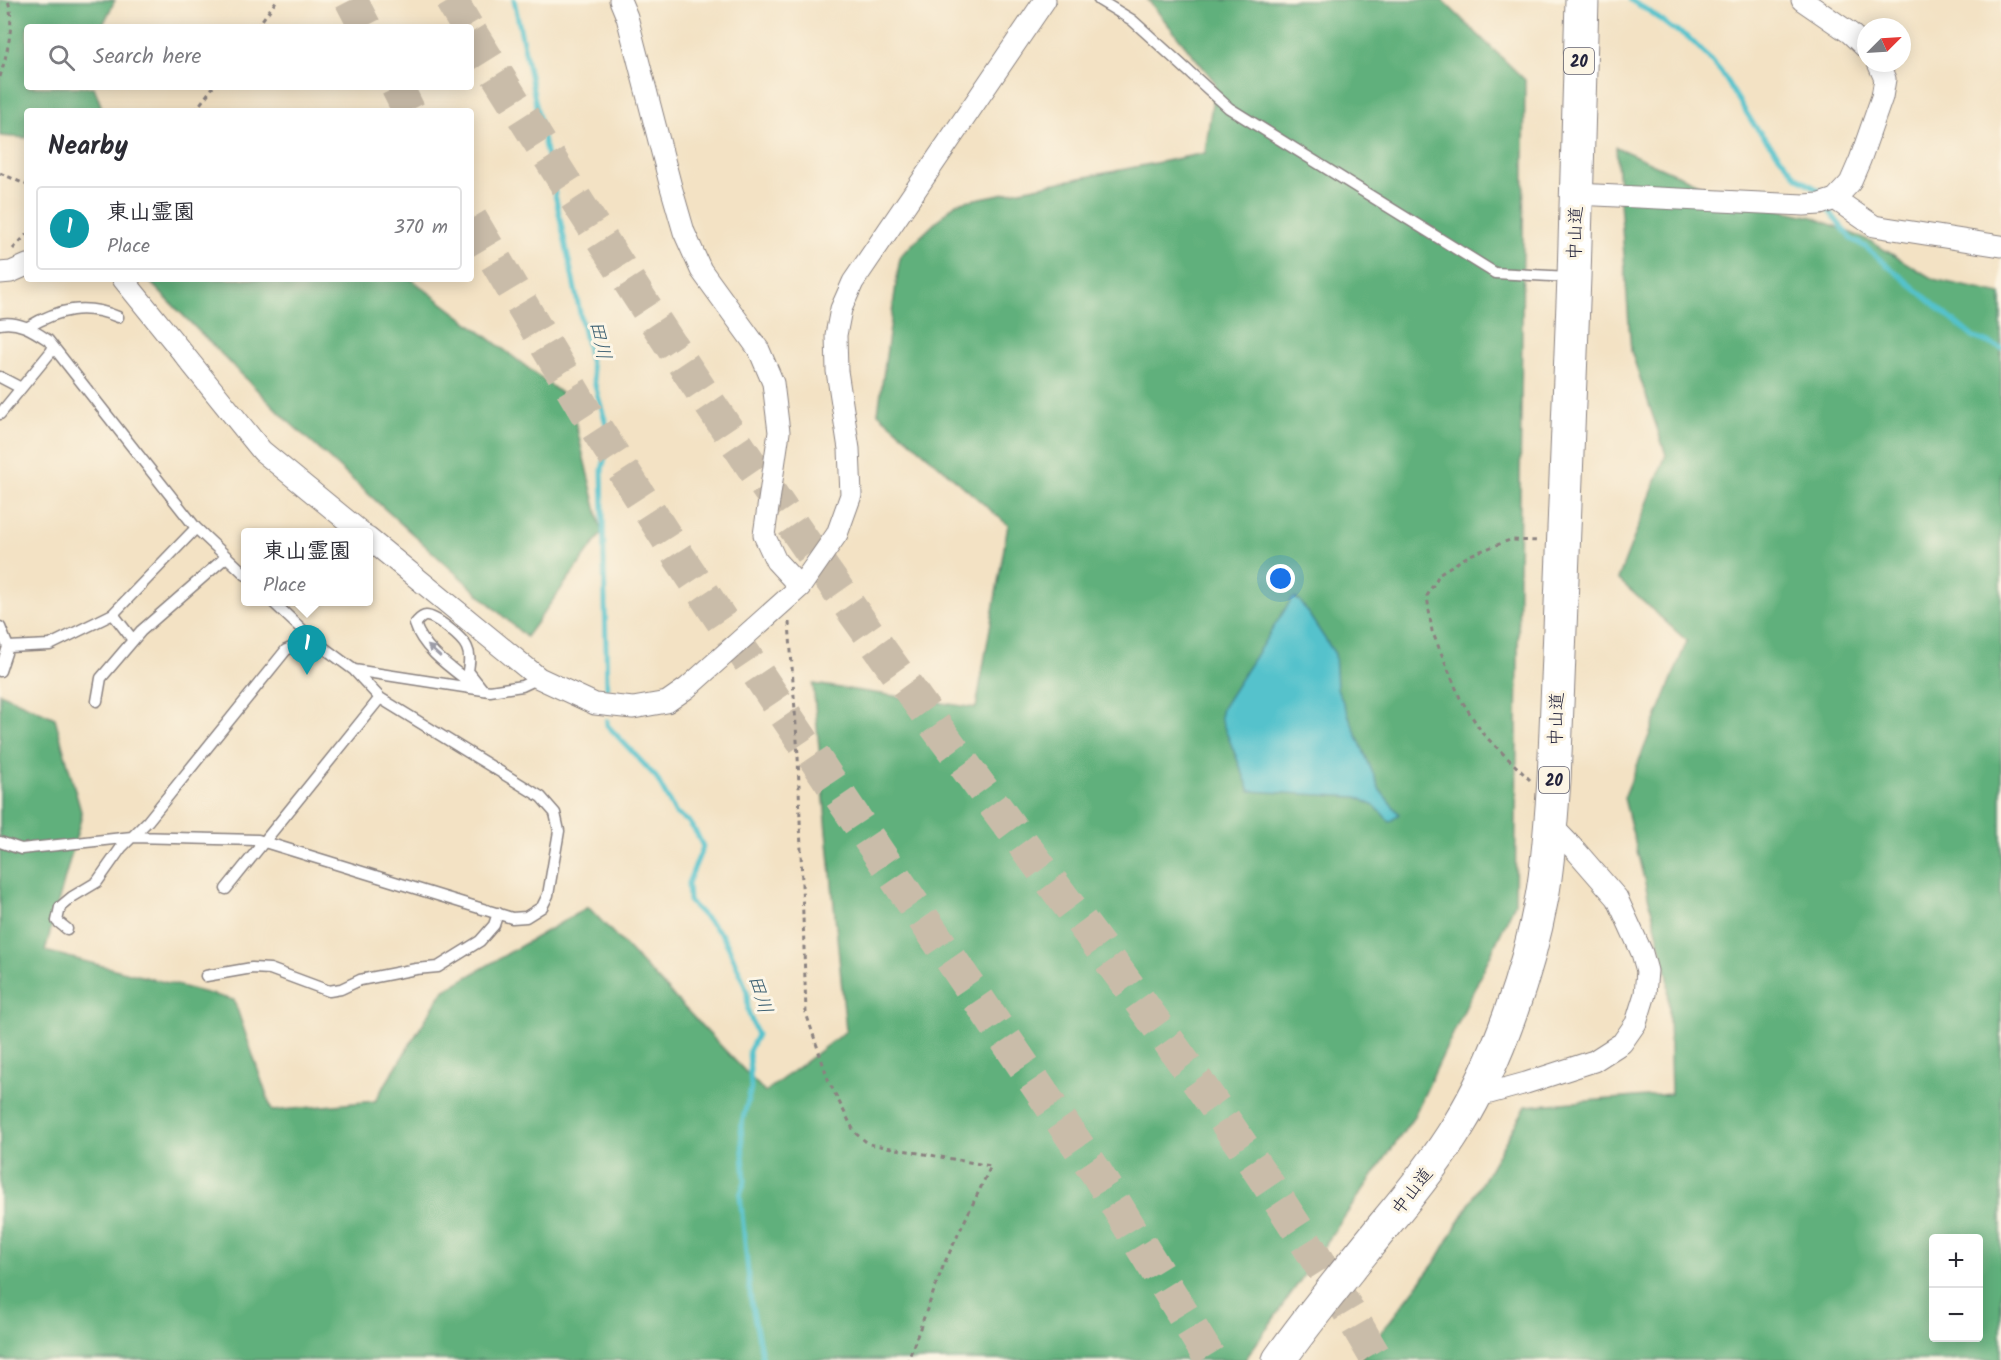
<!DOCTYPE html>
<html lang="en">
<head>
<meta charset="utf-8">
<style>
  :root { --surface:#fff; --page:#f7f7f7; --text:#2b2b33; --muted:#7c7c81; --line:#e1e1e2; --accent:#1f6fb2 }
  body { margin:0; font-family:Kalam,"Klee One",sans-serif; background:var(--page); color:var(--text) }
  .controls { position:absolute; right:18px; bottom:18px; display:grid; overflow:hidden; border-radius:6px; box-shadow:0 3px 15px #0003 }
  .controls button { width:54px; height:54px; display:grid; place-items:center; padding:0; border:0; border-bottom:2px solid var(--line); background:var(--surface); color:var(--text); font:30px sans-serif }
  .compass { position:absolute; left:1857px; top:18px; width:54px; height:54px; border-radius:50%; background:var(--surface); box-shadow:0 3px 15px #0003; rotate:66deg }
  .you { position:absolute; left:1281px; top:579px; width:21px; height:21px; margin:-15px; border:4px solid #fff; border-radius:50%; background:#1a73e8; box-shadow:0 0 0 9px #1a73e833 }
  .badge { display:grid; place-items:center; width:39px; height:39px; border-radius:50%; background:var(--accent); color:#fff; font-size:20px; font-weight:700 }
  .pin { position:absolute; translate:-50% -50px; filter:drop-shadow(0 2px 3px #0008) }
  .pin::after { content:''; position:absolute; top:32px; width:21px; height:18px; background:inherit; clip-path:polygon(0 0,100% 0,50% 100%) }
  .popup { position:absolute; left:241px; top:528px; width:132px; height:78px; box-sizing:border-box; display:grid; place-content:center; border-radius:6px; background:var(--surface); filter:drop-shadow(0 2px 4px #0005); font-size:20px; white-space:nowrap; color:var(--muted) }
  .popup b { font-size:22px; color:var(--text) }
  .popup::after { content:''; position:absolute; left:50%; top:100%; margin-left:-12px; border:12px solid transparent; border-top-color:var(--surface) }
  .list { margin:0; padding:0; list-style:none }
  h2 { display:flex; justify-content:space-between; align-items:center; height:78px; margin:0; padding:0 24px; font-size:26px }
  h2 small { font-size:20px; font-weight:400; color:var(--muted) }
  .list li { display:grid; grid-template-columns:39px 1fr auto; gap:18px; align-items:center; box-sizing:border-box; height:84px; margin:0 12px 12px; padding:0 12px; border:2px solid var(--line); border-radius:6px }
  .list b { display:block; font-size:22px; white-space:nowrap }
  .list p { margin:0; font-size:20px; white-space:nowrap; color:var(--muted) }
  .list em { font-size:20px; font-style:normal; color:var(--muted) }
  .icon { flex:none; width:33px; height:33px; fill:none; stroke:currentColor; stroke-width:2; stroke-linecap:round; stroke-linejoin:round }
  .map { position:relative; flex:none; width:2001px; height:1360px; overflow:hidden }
  .search { position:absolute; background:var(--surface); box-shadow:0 3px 15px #0003; left:24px; top:24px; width:450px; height:66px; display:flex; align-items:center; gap:15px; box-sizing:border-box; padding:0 21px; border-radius:6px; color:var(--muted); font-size:22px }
  .panel { position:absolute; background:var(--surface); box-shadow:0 3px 15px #0003; left:24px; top:108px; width:450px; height:174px; border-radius:6px }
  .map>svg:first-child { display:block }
  .forest { fill:#60b07c; stroke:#41695c; stroke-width:1.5; fill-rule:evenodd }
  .water { fill:#55c2cc; stroke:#3c7284; stroke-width:1.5 }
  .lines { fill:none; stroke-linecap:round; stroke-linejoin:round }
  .stream { stroke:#55c2cc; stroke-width:5 }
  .highway-tunnel { stroke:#c9bca9; stroke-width:33; stroke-dasharray:33 16; stroke-linecap:butt }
  .lane-casing { stroke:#8a8280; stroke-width:13 }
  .street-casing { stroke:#8a8280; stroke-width:23 }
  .highway-casing { stroke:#8a8280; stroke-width:35 }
  .path { stroke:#8a8280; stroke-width:3; stroke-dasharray:4.5 4.5; stroke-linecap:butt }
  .lane { stroke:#fff; stroke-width:10 }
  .street { stroke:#fff; stroke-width:21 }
  .highway { stroke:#fff; stroke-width:33 }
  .oneway { fill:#9c9ca7 }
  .labels { text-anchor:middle; stroke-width:6; stroke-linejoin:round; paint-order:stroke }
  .shield { fill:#fcf5e5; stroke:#63616e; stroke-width:1.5 }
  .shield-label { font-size:16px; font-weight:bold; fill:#22223b }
  .street-label { font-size:18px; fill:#22223b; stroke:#fcf5e5 }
  .water-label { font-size:20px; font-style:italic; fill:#345a6e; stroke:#fcf5e5 }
</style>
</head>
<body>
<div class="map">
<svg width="2001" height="1360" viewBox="0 0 2001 1360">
  <rect width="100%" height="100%" fill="#fcf5e5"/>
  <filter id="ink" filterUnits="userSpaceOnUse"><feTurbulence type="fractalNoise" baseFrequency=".0167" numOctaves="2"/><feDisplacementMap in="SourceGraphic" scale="12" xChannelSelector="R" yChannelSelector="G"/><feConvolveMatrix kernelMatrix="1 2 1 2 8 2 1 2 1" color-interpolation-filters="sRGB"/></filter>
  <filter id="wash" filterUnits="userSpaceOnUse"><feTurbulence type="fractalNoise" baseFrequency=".008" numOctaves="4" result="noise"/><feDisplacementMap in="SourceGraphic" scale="24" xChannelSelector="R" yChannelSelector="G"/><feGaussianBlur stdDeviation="1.35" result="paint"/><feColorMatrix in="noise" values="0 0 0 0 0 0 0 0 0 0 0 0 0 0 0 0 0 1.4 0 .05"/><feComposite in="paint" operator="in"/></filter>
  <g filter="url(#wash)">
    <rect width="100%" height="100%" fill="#f3e2c4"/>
    <path class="forest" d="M0 0H115L102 27H27V87H94L103 111H27V138L0 136Z
      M1148 0H1442L1525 80 1515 903 1413 1118 1245 1360H0V693L55 718 82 815 45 951 234 1000 272 1111 375 1101 443 991 588 907 765 1092 846 1031 813 684 976 708 1008 525 878 413 900 256 956 203 1205 153 1215 82Z
      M1616 147 1729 198 1813 217 1870 241 1933 279 2001 294V1360H1360L1436 1261 1526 1106 1671 1094 1668 977 1624 798 1687 641 1618 579 1666 455 1631 351ZM1934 1238H1978V1338H1934Z
      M147 279H411L570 400 602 533 526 637 289 422Z"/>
    <path class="water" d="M1294 598 1300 601 1335 654 1337 688 1380 790 1399 814 1390 822 1376 807 1357 797 1250 791 1220 717 1222 708 1291 600Z"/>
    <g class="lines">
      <path class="stream" d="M514 0 596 389 610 437 602 470 607 689
        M1630 0 1649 11 1671 28 1688 37 1709 58 1721 72 1754 125 1797 177 1820 191 1823 199
        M1827 208 1851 239 1864 246 1888 266 1973 337 2001 348
        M607 721V725L656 777 676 814 688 821 697 834 703 847 688 883 689 901 722 935 729 948 742 978 747 992 748 1011 757 1035 749 1051 751 1089 741 1126 745 1181 740 1195 751 1301 763 1360"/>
    </g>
  </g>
  <g filter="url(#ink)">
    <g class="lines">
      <path class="highway-tunnel" d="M351 0 365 27
        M451 0 467 27
        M471 33C609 255 752 473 906 685 1066 907 1241 1121 1377 1360
        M397 87 409 111
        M471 219 585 411 679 557 869 839 1096 1172 1211 1360"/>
      <g class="lane-casing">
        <path id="lane" d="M1099 0 1132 20 1229 108 1495 273 1570 277
          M0 324C18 320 34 331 48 340L196 528 246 575
          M28 327C59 309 85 303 118 317
          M0 377 21 388
          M0 414 54 348
          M113 614 133 640
          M0 627 8 647 0 671
          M8 647 50 645 113 614 196 528
          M354 670 490 691 522 686 539 678
          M478 689C456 671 424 652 415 624 418 621 421 616 426 616 436 616 464 639 467 648 471 656 469 663 468 671L483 690
          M97 701 101 678 141 631 226 557
          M0 842 21 849 132 837 258 840 512 918 526 917 542 907 548 895 559 831 555 813 541 797 380 698 354 670 312 639 273 602
          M226 889 380 698
          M67 929 57 921 60 907 72 897 97 882 121 848 148 821 286 650 312 639
          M206 976 252 968 270 969 329 991 341 989 360 980 416 969 438 967 480 941 494 925 498 913"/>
      </g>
      <g class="street-casing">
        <path id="street" d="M620 0 627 17 671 187 684 232 701 270 759 350 773 383 779 432 764 535 776 561 800 587
          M1802 0 1850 33 1866 48
          M1576 194 1804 205 1820 204 1835 199 1850 183 1860 160 1882 97 1885 79 1878 63
          M1835 199 1874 226 2001 246
          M0 273 11 272 27 265
          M123 279 262 451 361 532
          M368 538 539 678 595 704 633 708 667 702 687 688 800 587 837 534 851 495 849 449 837 371 836 335 841 309 853 282 1045 0
          M1475 1097 1526 1083 1594 1061 1622 1043 1636 1023 1645 994 1647 971 1642 953 1617 898 1577 852 1551 825"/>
      </g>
      <g class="highway-casing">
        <path id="highway" d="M1279 1360C1312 1313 1349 1269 1385 1224 1411 1193 1437 1161 1458 1126 1498 1061 1528 972 1542 897 1549 859 1551 819 1554 780L1574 277 1582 0"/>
      </g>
      <path class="path" d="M257 27 277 0
        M0 77C7 52 15 26 8 0
        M195 111 213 87
        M0 173 27 185
        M13 249 27 234
        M789 622 798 755 806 1013 829 1082 855 1133 869 1144 991 1166 944 1264 908 1360
        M1530 780 1483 734 1460 698 1432 631 1427 596 1440 573 1470 555 1510 540 1540 541"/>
      <use href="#lane" class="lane"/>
      <use href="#street" class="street"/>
      <use href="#highway" class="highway"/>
    </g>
    <defs><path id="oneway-solid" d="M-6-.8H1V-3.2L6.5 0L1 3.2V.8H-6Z" transform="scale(1.5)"/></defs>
    <use class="oneway" href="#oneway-solid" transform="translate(434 651) rotate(-138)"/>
  </g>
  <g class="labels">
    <g class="shield">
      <rect x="1564" y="48" width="30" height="26" rx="4.5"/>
      <rect x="1539" y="767" width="30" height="26" rx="4.5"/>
    </g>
    <g class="shield-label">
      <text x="1579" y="67">20</text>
      <text x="1554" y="786">20</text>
    </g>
    <g class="street-label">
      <text transform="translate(1575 233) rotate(-88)" y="6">中山道</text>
      <text transform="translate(1556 719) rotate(-88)" y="6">中山道</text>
      <text transform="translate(1412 1191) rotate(-52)" y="6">中山道</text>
    </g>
    <g class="water-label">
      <text transform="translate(601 340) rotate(78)" y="7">田川</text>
      <text transform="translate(761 994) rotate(73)" y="7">田川</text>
    </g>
  </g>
</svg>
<div class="controls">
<button>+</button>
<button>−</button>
</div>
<svg class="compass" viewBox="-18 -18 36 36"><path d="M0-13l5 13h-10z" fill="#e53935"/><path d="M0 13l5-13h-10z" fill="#7c7c81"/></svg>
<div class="you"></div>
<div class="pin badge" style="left:307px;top:675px;background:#0f9aa8">1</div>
<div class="popup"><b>東山霊園</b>Place</div>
<div class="search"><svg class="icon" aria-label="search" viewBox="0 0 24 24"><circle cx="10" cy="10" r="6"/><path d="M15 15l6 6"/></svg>Search here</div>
<section class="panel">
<h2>Nearby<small></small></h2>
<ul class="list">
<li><span class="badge" style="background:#0f9aa8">1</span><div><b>東山霊園</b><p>Place</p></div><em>370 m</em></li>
</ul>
</section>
</div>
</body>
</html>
